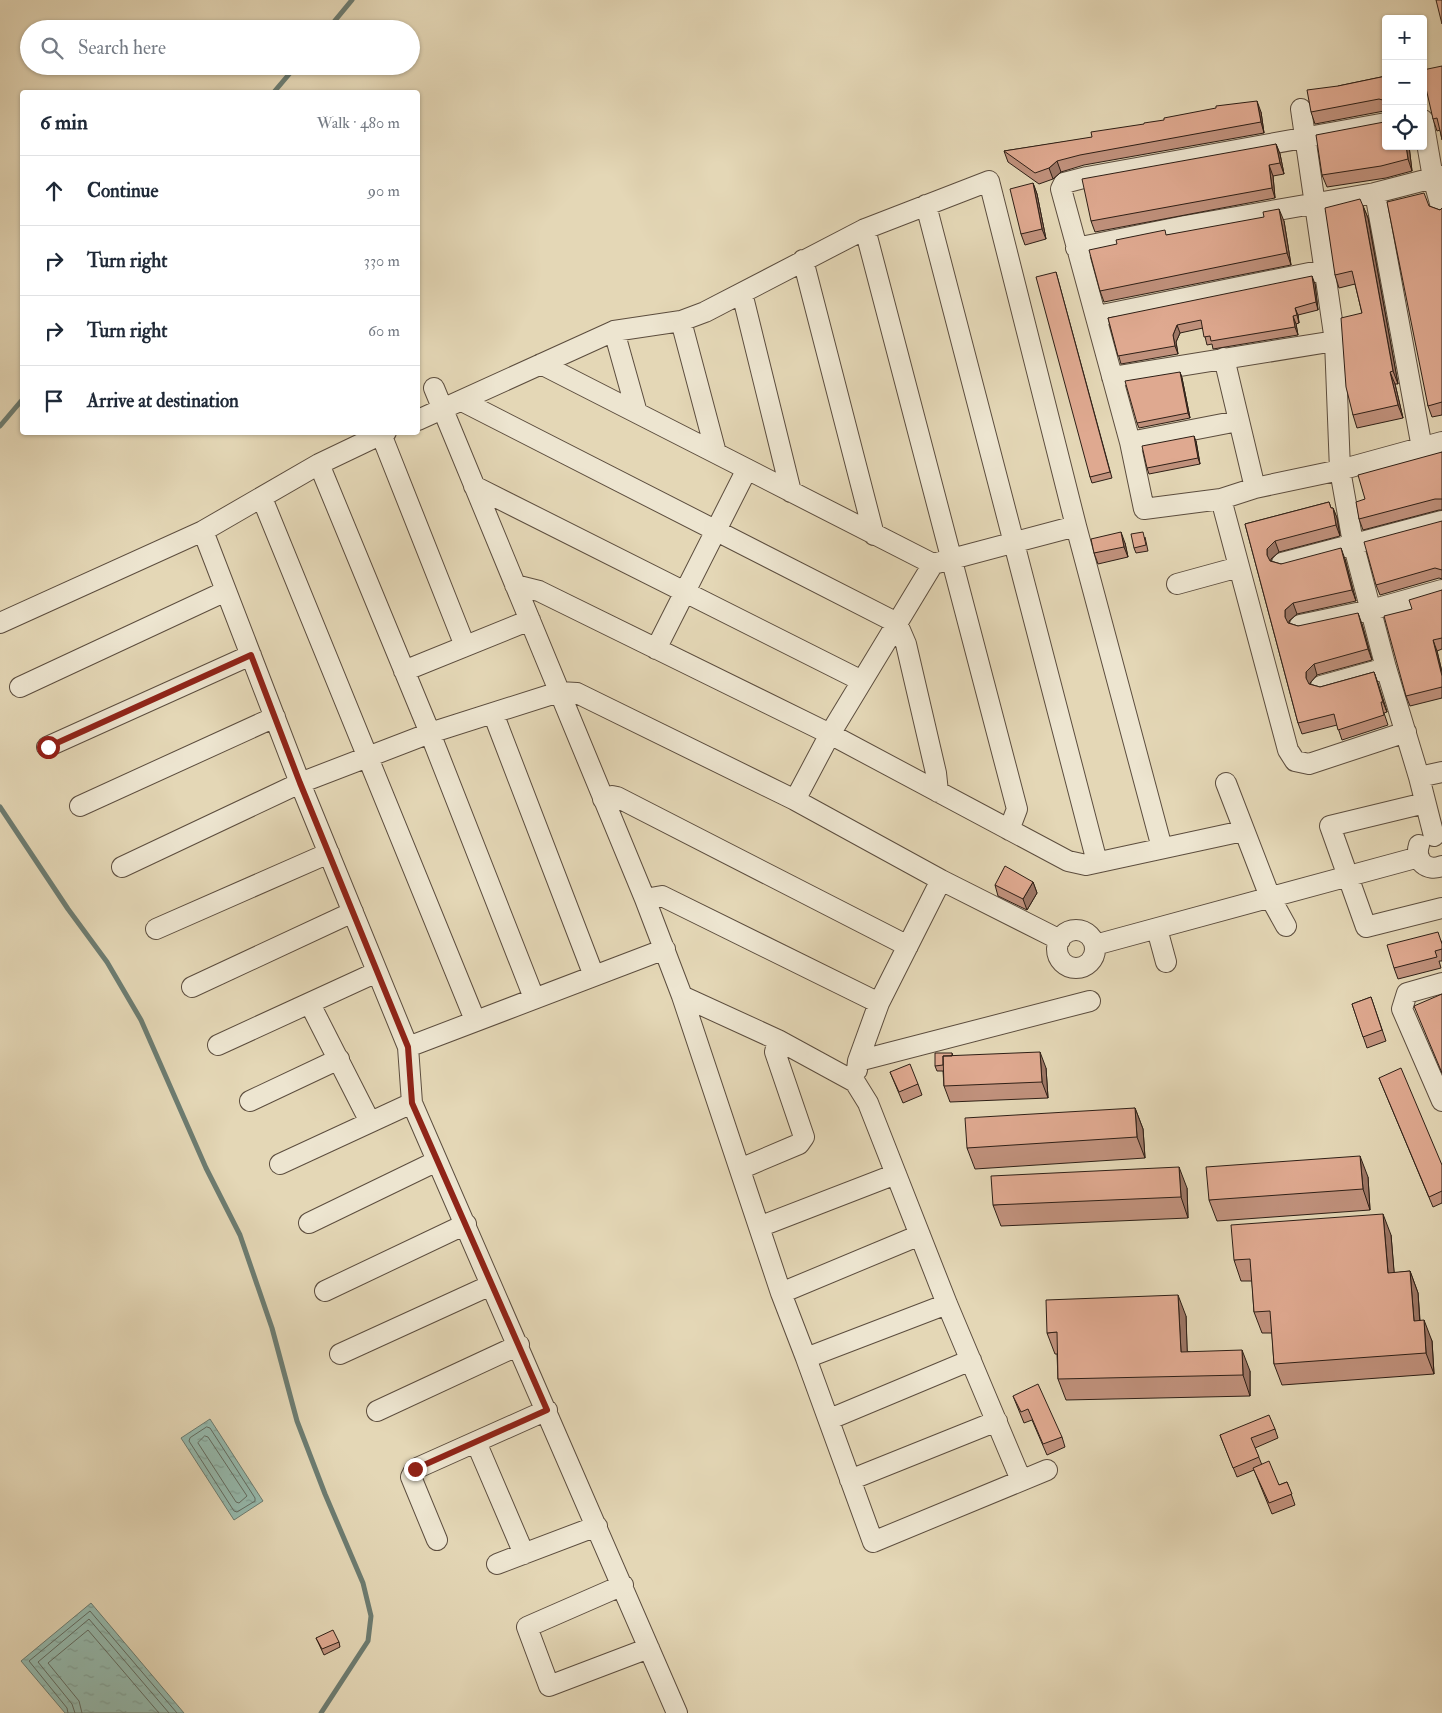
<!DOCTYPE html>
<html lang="en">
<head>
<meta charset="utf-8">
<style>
  :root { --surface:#fff; --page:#f6f6f7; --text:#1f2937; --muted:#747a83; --line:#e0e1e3 }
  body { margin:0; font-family:"IM FELL Double Pica",serif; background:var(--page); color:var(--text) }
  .controls { position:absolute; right:15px; top:15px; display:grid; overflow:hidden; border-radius:5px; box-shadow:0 1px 4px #0004 }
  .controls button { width:45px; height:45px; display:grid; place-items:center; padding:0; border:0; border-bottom:1px solid var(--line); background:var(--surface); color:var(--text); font:25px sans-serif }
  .stop { position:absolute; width:15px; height:15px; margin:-11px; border:4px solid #8f2418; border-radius:50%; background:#fff }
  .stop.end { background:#8f2418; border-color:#fff; box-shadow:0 1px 5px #0008 }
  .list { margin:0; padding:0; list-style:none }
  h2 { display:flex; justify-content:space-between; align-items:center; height:65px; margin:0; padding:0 20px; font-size:21px }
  h2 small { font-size:16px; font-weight:400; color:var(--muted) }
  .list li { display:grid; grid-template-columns:32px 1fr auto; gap:15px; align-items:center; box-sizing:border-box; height:70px; padding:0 20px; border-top:1px solid var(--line) }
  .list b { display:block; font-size:19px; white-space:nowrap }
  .list em { font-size:16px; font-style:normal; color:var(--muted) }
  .icon { flex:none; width:28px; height:28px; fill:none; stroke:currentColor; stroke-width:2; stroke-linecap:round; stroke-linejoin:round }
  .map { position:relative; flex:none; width:1442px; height:1713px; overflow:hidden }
  .search { position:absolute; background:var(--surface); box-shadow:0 1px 4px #0004; left:20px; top:20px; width:400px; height:55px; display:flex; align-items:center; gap:12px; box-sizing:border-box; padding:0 18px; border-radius:28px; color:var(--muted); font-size:19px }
  .panel { position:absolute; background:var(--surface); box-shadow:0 1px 4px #0004; left:20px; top:90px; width:400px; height:345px; border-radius:5px }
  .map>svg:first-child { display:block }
  .water { fill:url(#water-ripples); stroke:#6c7c71 }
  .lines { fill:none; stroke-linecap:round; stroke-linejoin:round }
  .shore { stroke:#626c62; stroke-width:1 }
  .stream { stroke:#6c7c71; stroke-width:5 }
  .street-casing { stroke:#5c4d3e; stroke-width:22 }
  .street { stroke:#ede5d0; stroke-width:20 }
  .wall { fill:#c0917c; stroke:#2e1f16 }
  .shaded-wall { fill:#9c7665; stroke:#2e1f16 }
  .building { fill:#dfa990; stroke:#2e1f16 }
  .route { stroke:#8f2418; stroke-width:6 }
</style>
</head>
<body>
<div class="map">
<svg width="1442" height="1713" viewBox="0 0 1442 1713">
  <defs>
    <pattern id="water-ripples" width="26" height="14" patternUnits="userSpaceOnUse" patternTransform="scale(1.25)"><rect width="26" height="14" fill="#95baae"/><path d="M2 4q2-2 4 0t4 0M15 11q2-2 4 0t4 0" fill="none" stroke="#819f95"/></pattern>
  </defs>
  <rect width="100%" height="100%" fill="#e4d7b6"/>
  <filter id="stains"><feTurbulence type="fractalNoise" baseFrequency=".004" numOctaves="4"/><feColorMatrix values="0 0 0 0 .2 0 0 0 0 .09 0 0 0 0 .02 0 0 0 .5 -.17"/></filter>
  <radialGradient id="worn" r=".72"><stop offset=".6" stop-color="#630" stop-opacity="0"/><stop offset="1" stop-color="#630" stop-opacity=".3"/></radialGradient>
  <path class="water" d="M210 1419 263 1501 234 1520 181 1438Z
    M91 1603 184 1713H65L21 1661Z"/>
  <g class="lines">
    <path class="shore" d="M207 1427 210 1428 255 1498V1501L237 1512 234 1511 189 1441 190 1438Z
      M205 1436 208 1437 247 1496 239 1503 236 1502 198 1443Z
      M68 1713 67 1708 29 1661 90 1611 177 1713
      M75 1713 72 1704 38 1662 89 1619 169 1713
      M82 1713 79 1701 48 1663 88 1630 159 1713"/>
    <path class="stream" d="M328 29 352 0
      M274 92 296 66
      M0 426 22 400
      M0 807 68 909 107 962 141 1020 206 1168 240 1235 272 1328 297 1421 325 1494 363 1583 371 1616 368 1641 321 1713"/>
    <g class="street-casing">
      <path id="street" d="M1301 109 1335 341 1340 470 1353 543 1386 668 1419 777 1434 836
        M1423 120 1433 178 1442 176
        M1386 123 1087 177 1064 183 1061 189 1130 442 1144 509 1221 499 1255 488 1340 470 1442 442
        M1375 193 1433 178 1442 210
        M926 205 1097 862
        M865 229 1017 809 1009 830
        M1076 248 1185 226 1375 193 1422 448
        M803 260 874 535
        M742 293 791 492
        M1097 316 1324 270
        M681 321 716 453
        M614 331 637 413
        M1224 358 1255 488
        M541 364 933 564
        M1112 377 1335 341
        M434 388 645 899 682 996 778 1040 855 1082 868 1103 947 1304 1021 1480
        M462 401 897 623 906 644 936 773 938 792
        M418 420 614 331 681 321 705 312 865 229 989 181 1076 526 1162 848
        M381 434 465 646
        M1130 442 1238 421
        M319 464 430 733 534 998
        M474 486 862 681
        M262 498 475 1020
        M1221 499 1288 750 1295 761 1309 764 1406 732
        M1282 563 1442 521
        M1177 584 1239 567
        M515 585 539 591 830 734 1068 861 1086 865 1243 831
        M0 623 203 531 319 464 386 432
        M1300 625 1371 610 1442 590
        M656 649 747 469
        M404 671 530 620
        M1321 686 1386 668
        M20 687 226 591
        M493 713 594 976
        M47 747 251 655
        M1419 777 1442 772
        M1226 783 1270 897 1286 926
        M603 799 612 796 617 797 908 946
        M795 800 830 734 933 564 1076 526
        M1425 803 1330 826 1366 927 1442 908
        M80 806 275 717
        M1419 845C1414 861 1427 872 1442 866
        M122 867 300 783 203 531
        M645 899 662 896 879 1003
        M156 929 329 853
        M1157 929 1166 962
        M1057 949a19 19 0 1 1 38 0a19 19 0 1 1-38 0Z
        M1095 945 1419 857
        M665 949 408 1047 412 1103 677 1713
        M1442 983 1407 993 1402 1009 1442 1101
        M192 987 353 912
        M682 996 781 1293 806 1358 947 1304
        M310 1004 370 1122
        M218 1045 377 972
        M408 1047 300 783 430 733 559 692 577 693 795 800 941 880 1060 940
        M858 1061 1090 1001
        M857 1070 858 1061 879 1003 941 880
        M250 1101 339 1059
        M280 1164 412 1103
        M740 1169 799 1144 804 1137 775 1052 778 1040
        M309 1223 437 1161
        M759 1227 896 1174
        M325 1291 466 1224
        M781 1293 920 1235
        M340 1354 491 1285
        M806 1358 873 1542 1047 1470
        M377 1411 519 1345
        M830 1419 971 1360
        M476 1442 524 1554
        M850 1480 997 1421
        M437 1540 411 1477 415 1469 547 1410
        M497 1564 597 1526
        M623 1585 527 1627 549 1686 649 1648"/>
    </g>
    <use href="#street" class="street"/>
  </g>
  <path class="wall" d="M1442 66V140L1440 130 1437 131 1433 119Z
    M1386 76V112L1384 111 1315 124 1311 112 1338 86Z
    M1261 112 1264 133 1084 165 1061 172 1053 179 1039 184 1008 162 1004 151Z
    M1384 122 1409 146 1412 171 1386 178 1327 187 1322 175Z
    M1276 144 1280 154 1284 174 1273 176 1275 198 1095 232 1091 221Z
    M1033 183 1037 194 1046 239 1025 245 1021 234Z
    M1363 206 1368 218 1398 384H1395L1403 418 1357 428 1353 415 1362 313 1355 284 1339 288 1335 275Z
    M1429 206 1440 210 1442 208V415L1432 417 1428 406Z
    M1284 221 1291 265 1104 302 1100 291 1167 235Z
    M1056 272 1112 478 1092 483 1090 477Z
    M1315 284 1318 310 1298 315 1299 323 1296 324 1298 335 1213 349 1212 344 1207 345 1203 328 1180 333 1176 342 1178 354 1121 364 1108 318Z
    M1180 372 1182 378 1190 418 1139 428 1137 423Z
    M1196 441 1200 464 1149 474 1147 468Z
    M1442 452V510H1439L1363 530 1359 519 1365 499Z
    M1329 502 1331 508H1333L1337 518 1340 536 1279 552 1271 559V561L1281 564 1345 559 1356 601 1297 614 1289 621V623L1298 626 1362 624 1372 660 1317 675 1310 683V684L1320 687 1374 672 1387 712 1384 713 1388 725 1342 740 1337 725 1302 734 1298 723 1245 524Z
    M1442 521V579L1439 578 1380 595 1376 585Z
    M1145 537 1148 551 1136 553 1134 548Z
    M1125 543 1128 557 1098 564 1094 553Z
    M1442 590V649L1437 651 1442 672V698L1410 706 1406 696 1412 609Z
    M1033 882 1037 893 1027 910 998 896 995 885Z
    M1442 941V961H1439L1441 968 1398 979 1394 968Z
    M1371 997 1386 1041 1367 1048 1352 1004Z
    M952 1053 953 1056 1046 1068 1048 1098 950 1102 944 1086 943 1071H937L935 1066Z
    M890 1072 918 1084 922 1095 903 1103Z
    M1379 1078 1442 1165V1203L1433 1207Z
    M1135 1108 1143 1129 1145 1158 975 1169 967 1148Z
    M1368 1177 1370 1210 1217 1221 1209 1200Z
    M1187 1188 1188 1218 1001 1226 993 1205Z
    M1391 1235 1394 1273 1410 1271 1418 1293 1420 1320 1432 1341 1434 1374 1282 1385 1274 1364 1272 1333H1262L1254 1312 1252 1281H1241L1234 1260Z
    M1186 1316 1187 1351 1250 1371V1396L1066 1400 1058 1379 1057 1354H1055L1047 1333Z
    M1013 1396 1062 1437 1065 1447 1047 1455 1032 1420 1024 1423Z
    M1275 1429 1278 1438 1255 1448 1262 1465 1279 1485 1287 1482 1295 1505 1272 1514 1254 1470 1237 1477 1220 1435Z
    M316 1638 339 1642 340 1647 324 1655Z"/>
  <path class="shaded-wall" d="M1257 101 1261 112 1264 133 1261 122Z
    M1276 144 1280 154 1284 174 1280 163Z
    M1406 146H1409L1412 171 1408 159Z
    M1057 161 1061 172 1053 179 1049 168Z
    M1269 165 1273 176 1275 198 1272 188Z
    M1033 183 1037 194 1046 239 1042 229Z
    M1363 206 1368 218 1398 384 1393 371Z
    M1279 209 1284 221 1291 265 1287 253Z
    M1312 276 1315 284 1318 310 1316 302Z
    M1295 308 1298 315 1299 323 1297 315Z
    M1293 316 1296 324 1298 335 1295 327Z
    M1177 325 1180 333 1176 342 1178 354 1175 346 1173 335Z
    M1180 372 1182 378 1190 418 1188 413Z
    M1390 372 1395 384 1403 418 1398 405Z
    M1194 436 1196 441 1200 464 1198 458Z
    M1333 508 1337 518 1340 536 1336 525Z
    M1121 532 1125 543 1128 557 1124 547Z
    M1275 541 1279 552 1271 559 1270 566 1267 555V549Z
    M1341 548 1345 559 1356 601 1352 590Z
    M1293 603 1297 614 1289 621V628L1285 617V610Z
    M1358 613 1362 624 1372 660 1368 649Z
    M1433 640 1437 651 1442 672V676Z
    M1314 664 1317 675 1310 683 1309 689 1306 678V672Z
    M1374 672 1378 683 1387 712 1383 702Z
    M1033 882 1037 893 1027 910 1023 899Z
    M1040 1052 1046 1068 1048 1098 1042 1082Z
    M1135 1108 1143 1129 1145 1158 1137 1137Z
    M1360 1156 1368 1177 1370 1210 1363 1189Z
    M1179 1167 1187 1188 1188 1218 1181 1197Z
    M1383 1214 1391 1235 1396 1294 1388 1273Z
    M1410 1271 1418 1293 1421 1342 1414 1321Z
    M1178 1295 1186 1316 1188 1373 1181 1352Z
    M1424 1320 1432 1341 1434 1374 1426 1353Z
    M1242 1350 1250 1371V1396L1243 1375Z"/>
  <path class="building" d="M1436 0H1442V24Z
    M1442 66V139L1437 118 1433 119 1423 75V70Z
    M1386 76V101L1379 99 1311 112 1307 90 1338 86Z
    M1257 101 1261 122 1080 155 1057 161 1049 168 1035 173 1004 151 1092 137 1091 132 1144 124V123L1164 120V118L1216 108V106Z
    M1386 121V146H1406L1408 159 1381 166 1322 175 1316 135 1384 122Z
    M1276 144 1280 163 1269 165 1272 188 1091 221 1082 179Z
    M1033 183 1042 229 1021 234 1010 189Z
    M1424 193 1429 206 1440 210 1442 208V402L1428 406 1387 202Z
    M1360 199 1363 206 1393 371 1390 372 1398 405 1353 415 1346 387 1341 318 1362 313 1352 271 1335 275 1325 208Z
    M1279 209 1287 253 1100 291 1089 250 1117 244 1116 240 1165 230 1166 235 1264 217 1263 212Z
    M1056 272 1110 472 1090 477 1036 277Z
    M1312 276 1316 302 1295 308 1297 315 1293 316 1295 327 1211 341 1210 336 1204 337 1201 320 1177 325 1173 335 1175 346 1118 356 1108 318Z
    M1180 372 1188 413 1137 423 1125 381Z
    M1194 436 1198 458 1147 468 1142 446Z
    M1442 452V499H1435L1359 519 1356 502 1365 499 1358 475Z
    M1329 502 1331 508H1333L1336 525 1275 541 1267 549V555L1270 561 1281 564 1341 548 1352 590 1293 603 1285 610V617L1288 623 1298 626 1358 613 1368 649 1314 664 1306 672V678L1309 684 1320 687 1374 672 1383 702H1381L1384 715 1338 730 1334 714 1298 723 1245 524Z
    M1442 521V570L1435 568 1376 585 1364 542Z
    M1121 532 1124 547 1094 553 1091 539Z
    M1143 532 1146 545 1134 548 1131 534Z
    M1442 590V638L1433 640 1442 676V687L1406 696 1384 616 1412 609 1409 600Z
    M1005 866 1033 882 1023 899 995 885Z
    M1438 932 1442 944V949L1435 951 1437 957 1394 968 1387 945Z
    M1442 994V1073L1414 1006Z
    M1371 997 1382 1030 1363 1037 1352 1004Z
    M1040 1052 1042 1082 944 1086 943 1056Z
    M935 1053H952V1056H943V1065L935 1066Z
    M910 1064 918 1084 899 1092 890 1072Z
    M1401 1068 1442 1165V1191L1429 1197 1379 1078Z
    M1135 1108 1137 1137 967 1148 965 1118Z
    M1360 1156 1363 1189 1209 1200 1206 1167Z
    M1179 1167 1181 1197 993 1205 991 1176Z
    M1383 1214 1388 1273 1410 1271 1414 1321 1424 1320 1426 1353 1274 1364 1270 1311 1254 1312 1250 1259 1234 1260 1231 1225Z
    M1178 1295 1181 1352 1242 1350 1243 1375 1058 1379 1057 1332 1047 1333 1046 1300Z
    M1038 1384 1062 1437 1043 1444 1028 1409 1021 1412 1013 1396Z
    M1269 1415 1275 1429 1251 1438 1259 1457 1233 1468 1220 1435Z
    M1269 1461 1279 1485 1287 1482 1292 1494 1269 1503 1253 1468Z
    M333 1630 339 1642 322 1649 316 1638Z"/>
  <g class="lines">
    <path class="route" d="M48 747 251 655 300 783 408 1047 412 1103 547 1410 415 1469"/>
  </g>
  <rect width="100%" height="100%" filter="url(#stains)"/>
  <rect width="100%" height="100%" fill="url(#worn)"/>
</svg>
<div class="controls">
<button>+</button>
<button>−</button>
<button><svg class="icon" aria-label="locate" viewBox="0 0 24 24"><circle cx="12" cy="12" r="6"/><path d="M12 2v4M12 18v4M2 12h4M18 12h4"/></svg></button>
</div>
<div class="stop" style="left:48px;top:747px"></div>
<div class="stop end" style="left:415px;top:1469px"></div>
<div class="search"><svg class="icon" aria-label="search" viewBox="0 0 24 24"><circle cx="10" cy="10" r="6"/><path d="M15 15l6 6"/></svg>Search here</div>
<section class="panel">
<h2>6 min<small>Walk · 480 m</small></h2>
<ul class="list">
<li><svg class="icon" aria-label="ahead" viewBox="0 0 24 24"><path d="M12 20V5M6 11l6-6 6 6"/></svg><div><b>Continue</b></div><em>90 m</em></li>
<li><svg class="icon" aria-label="right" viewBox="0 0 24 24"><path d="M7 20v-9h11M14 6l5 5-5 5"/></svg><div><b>Turn right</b></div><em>330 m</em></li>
<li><svg class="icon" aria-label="right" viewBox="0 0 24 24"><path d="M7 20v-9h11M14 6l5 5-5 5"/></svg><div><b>Turn right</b></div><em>60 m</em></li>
<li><svg class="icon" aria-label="arrive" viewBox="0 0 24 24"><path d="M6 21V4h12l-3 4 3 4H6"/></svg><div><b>Arrive at destination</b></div></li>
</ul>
</section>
</div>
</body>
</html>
